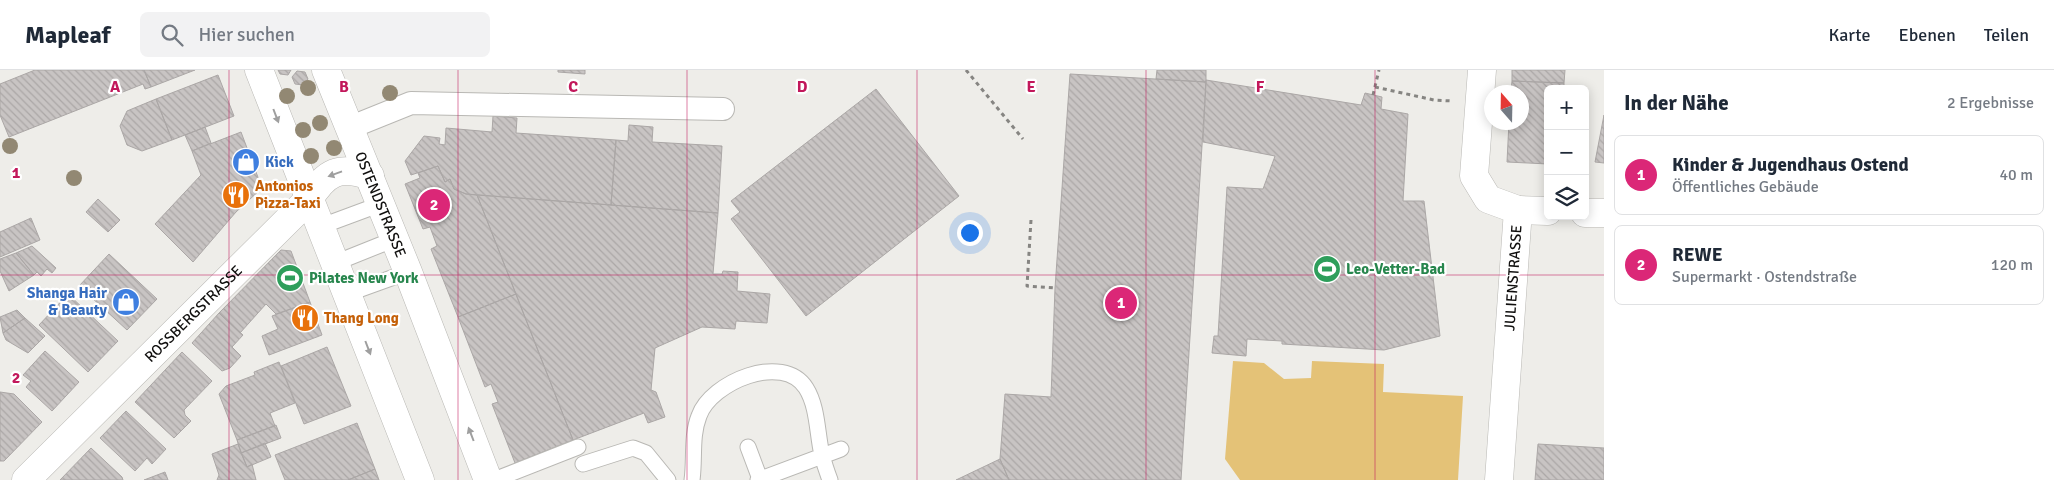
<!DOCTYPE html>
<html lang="de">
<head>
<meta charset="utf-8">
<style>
  :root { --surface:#fff; --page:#f2f2f3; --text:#1f2937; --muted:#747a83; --line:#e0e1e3; --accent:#db2777 }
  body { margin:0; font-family:Signika,sans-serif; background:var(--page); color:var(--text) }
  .controls { position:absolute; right:15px; top:15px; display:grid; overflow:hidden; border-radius:8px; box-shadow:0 2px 12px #0003 }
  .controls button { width:45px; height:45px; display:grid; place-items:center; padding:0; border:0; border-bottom:1px solid var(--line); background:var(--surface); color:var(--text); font:25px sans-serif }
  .compass { position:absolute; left:1484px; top:15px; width:45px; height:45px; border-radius:50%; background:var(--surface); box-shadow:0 2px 12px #0003; rotate:340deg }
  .you { position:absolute; left:969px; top:162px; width:18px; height:18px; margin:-12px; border:4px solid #fff; border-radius:50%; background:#1a73e8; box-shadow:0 0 0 8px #1a73e833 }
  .badge { display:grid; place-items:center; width:32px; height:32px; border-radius:50%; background:var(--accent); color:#fff; font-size:16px; font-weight:700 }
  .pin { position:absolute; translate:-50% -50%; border:2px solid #fff; box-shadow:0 1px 5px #0006 }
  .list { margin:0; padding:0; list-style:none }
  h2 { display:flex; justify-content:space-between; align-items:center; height:65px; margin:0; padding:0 20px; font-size:21px }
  h2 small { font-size:16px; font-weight:400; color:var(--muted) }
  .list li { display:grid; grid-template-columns:32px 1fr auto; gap:15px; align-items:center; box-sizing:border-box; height:80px; margin:0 10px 10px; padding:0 10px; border:1px solid var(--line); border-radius:8px }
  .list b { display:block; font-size:19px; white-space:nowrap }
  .list p { margin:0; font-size:16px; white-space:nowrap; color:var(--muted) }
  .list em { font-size:16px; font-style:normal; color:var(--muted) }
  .icon { flex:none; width:28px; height:28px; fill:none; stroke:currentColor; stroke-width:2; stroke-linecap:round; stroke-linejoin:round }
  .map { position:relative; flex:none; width:1604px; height:410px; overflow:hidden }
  header { display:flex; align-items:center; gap:30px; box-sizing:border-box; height:70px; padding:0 25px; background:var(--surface); border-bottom:1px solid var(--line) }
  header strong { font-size:24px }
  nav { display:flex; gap:28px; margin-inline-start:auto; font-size:18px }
  .search { width:350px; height:45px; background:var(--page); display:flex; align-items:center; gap:12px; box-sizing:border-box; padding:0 18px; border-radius:8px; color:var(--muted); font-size:19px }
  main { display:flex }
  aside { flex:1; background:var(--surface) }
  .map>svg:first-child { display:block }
  .park { fill:#e4c277 }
  .building { fill:url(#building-back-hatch); stroke:#aba7a6 }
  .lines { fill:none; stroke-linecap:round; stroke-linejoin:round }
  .service-casing { stroke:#b9b8b4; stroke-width:17 }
  .pedestrian-casing { stroke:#b9b8b4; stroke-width:24 }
  .minor-casing { stroke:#b9b8b4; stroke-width:29 }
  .tertiary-casing { stroke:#b9b8b4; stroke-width:29 }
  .path { stroke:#868582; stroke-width:3; stroke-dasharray:4 4; stroke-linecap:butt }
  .service { stroke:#fff; stroke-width:15 }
  .pedestrian { stroke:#fff; stroke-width:22 }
  .minor { stroke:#fff; stroke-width:28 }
  .tertiary { stroke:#fff; stroke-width:28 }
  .tree { fill:#928873 }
  .oneway { fill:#9f9f9f }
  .grid { fill:none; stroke:#c2185b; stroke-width:1; stroke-opacity:0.55 }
  .labels { text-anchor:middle; stroke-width:4.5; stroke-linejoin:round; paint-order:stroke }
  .shop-label { font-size:15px; font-weight:bold; fill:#366cbe; stroke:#fff; text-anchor:start }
  .food-label { font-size:15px; font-weight:bold; fill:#c56008; stroke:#fff; text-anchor:start }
  .street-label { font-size:15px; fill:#100f0e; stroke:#fff }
  .leisure-label { font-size:15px; font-weight:bold; fill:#27864d; stroke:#fff; text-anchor:start }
  .grid-label { font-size:16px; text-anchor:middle; font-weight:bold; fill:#c2185b; stroke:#fff; stroke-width:4.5; stroke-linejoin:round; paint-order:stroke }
</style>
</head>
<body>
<header>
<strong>Mapleaf</strong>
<div class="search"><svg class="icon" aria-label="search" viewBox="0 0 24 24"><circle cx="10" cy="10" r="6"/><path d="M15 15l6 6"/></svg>Hier suchen</div>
<nav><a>Karte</a><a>Ebenen</a><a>Teilen</a></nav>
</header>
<main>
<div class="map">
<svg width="1604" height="410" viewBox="0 0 1604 410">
  <defs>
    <pattern id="building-back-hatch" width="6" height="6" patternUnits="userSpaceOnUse" patternTransform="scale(1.25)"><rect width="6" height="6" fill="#c8c4c3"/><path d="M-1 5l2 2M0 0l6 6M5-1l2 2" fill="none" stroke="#aba7a6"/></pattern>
  </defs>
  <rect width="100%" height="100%" fill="#eeede9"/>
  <path class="park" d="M1233 291 1264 293 1284 309 1311 308 1312 291 1384 294 1383 322 1463 326 1458 410H1240L1225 389Z"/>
  <path class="building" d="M35 0H144L151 17 145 19 143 14 9 67 0 45V14Z
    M144 0H195L151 17Z
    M278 0H291L288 5 280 4Z
    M558 0H585V4L558 2Z
    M1157 0H1206V12L1156 9Z
    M1512 0H1565L1564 13 1512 11Z
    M297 1 305 2 308 9 303 15 295 14 292 7Z
    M1070 4 1206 12 1181 410H1009L1000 389 1005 324 1051 327 1055 218Z
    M218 5 234 46 172 70 156 29Z
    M1206 10 1361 35 1365 23 1382 27 1381 39 1408 44 1403 131H1424L1440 266 1384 280 1282 274V271L1247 269 1246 286 1212 283 1214 266H1218L1227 117 1263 119 1275 86 1203 72Z
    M1512 11 1564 13V19H1548V94L1507 92 1509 52H1522V22H1511Z
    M876 19 959 126 806 246 731 149 740 142 731 131Z
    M156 29 172 70 142 81 127 75 120 56 127 41Z
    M1604 45V93L1595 92Z
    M493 46 517 48 516 63 616 70 611 135 466 124 454 119 450 109 445 112 438 96 411 105 405 91 424 66 440 68 439 74 445 75 446 58 492 62Z
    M629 55 653 57 652 72 722 76 718 143 611 135 616 70 628 71Z
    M205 57 211 73 192 81 185 65Z
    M241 62 262 118 236 142 193 192 155 154 201 105 192 81Z
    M438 96 445 112 450 109 454 119 466 124 477 125 516 224 458 247 431 179 437 176 430 157 423 159 405 114 420 108 418 103Z
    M477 125 718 143 713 204H722L723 201 738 202 737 221 770 224 767 253 736 251 735 259 702 257 655 278 651 320 656 322 665 347 648 353 644 343 573 370Z
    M98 129 120 150 108 162 86 142Z
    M31 148 40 170 0 187V162Z
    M32 176 56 198 52 203 47 199 41 206 37 202 34 205 16 183Z
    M281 180 291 181 310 232 276 244 266 234 240 263 219 243Z
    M16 183 34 205 9 221 0 201V189Z
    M109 184 157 229 127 260 79 216Z
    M68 224 118 271 88 302 39 255Z
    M516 224 573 370 515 393 492 334 498 332 491 314 485 317 458 247Z
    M310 232 322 265 269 285 262 266 278 259 272 246Z
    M17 240 25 248 3 263 0 247Z
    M219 243 243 265 232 277 241 286 230 298 222 301 192 273Z
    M25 248 45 266 28 283 6 270 3 263Z
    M327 277 351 336 304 354 281 296Z
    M45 281 79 312 52 341 26 317 31 311 23 305Z
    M182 282 212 311 184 340 185 345 191 351 174 368 135 332Z
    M279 292 295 333 270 343 275 356 237 370 219 324 226 316 255 305 254 302Z
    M0 322 14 324 42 352 4 391H0Z
    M126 341 166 379 152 394 147 388 135 401 100 368Z
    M357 353 375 399 348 410H285L275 385Z
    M276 355 281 368 241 383 237 370Z
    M265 373 271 387 247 397 241 383Z
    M238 374 247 397 252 394 256 410H217L219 405 212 384Z
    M1538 374 1604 378V410H1535Z
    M91 378 122 407 123 410H60Z
    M1000 389 1009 410H956Z
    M375 399 379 410H348Z
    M165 402 168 410H144Z"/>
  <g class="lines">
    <g class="service-casing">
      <path id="service" d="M319 157 381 134
        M335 193 395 169
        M347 224 408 202
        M748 377 760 409
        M583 394 633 378 646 383 668 410
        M494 410 578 377
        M692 410C695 389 691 366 699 346 711 312 783 282 806 318 818 337 817 364 822 385 824 393 827 402 830 410
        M758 410 841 379"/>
    </g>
    <g class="pedestrian-casing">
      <path id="pedestrian" d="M349 58 411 33 723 39"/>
    </g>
    <g class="minor-casing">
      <g id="minor">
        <path d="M1482 0 1474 106 1488 129 1518 140 1499 410"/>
        <path d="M1518 140 1548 141"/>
        <path d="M1585 143H1604"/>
        <path id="s1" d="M26 410 309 129C326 102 339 95 370 106"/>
      </g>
    </g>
    <g class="tertiary-casing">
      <g id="tertiary">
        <path d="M259 0 420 410"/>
        <path id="s2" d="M326 0 408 202 488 410"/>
      </g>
    </g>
    <path class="path" d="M966 0 1023 69
      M1375 17 1434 30 1452 31
      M1373 25 1379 0
      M1031 150 1027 216 1055 218"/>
    <use href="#service" class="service"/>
    <use href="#pedestrian" class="pedestrian"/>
    <use href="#minor" class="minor"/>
    <use href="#tertiary" class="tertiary"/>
  </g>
  <g class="tree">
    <circle cx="308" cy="18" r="8"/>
    <circle cx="390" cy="23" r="8"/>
    <circle cx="287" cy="26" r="8"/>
    <circle cx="320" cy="53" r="8"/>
    <circle cx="303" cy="60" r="8"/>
    <circle cx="10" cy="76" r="8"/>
    <circle cx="334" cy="78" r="8"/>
    <circle cx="311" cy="86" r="8"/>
    <circle cx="74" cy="108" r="8"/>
  </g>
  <defs><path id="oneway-solid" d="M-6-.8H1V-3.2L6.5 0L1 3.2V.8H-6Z" transform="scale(1.25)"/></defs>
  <g class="oneway">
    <use href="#oneway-solid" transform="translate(276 46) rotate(69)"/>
    <use href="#oneway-solid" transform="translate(335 104) rotate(160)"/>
    <use href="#oneway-solid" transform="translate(368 278) rotate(69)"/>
    <use href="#oneway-solid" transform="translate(471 364) rotate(-111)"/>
  </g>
  <path class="grid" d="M229 0V410M458 0V410M687 0V410M917 0V410M1146 0V410M1375 0V410M0 205H1604"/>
  <defs>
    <g id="shop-disc" transform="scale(1.4375)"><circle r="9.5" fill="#3f7fe0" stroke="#fff"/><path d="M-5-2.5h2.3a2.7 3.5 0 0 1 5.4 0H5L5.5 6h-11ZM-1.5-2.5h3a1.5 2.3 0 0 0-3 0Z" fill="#fff"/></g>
    <g id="restaurant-disc" transform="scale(1.4375)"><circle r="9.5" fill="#e8710a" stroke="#fff"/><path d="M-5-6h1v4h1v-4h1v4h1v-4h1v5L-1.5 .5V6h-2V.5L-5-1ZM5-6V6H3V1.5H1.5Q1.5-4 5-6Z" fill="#fff"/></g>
    <g id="stadium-disc" transform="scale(1.4375)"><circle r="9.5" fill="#2e9e5b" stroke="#fff"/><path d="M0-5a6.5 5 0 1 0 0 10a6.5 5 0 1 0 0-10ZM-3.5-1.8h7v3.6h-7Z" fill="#fff"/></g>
  </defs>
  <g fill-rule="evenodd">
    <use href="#shop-disc" x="246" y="92"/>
    <use href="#restaurant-disc" x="236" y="125"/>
    <use href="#stadium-disc" x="1327" y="199"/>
    <use href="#stadium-disc" x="290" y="208"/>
    <use href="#shop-disc" x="126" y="232"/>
    <use href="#restaurant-disc" x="305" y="248"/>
  </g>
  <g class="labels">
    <g class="shop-label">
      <text x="265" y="97">Kick</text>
      <text x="107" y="228" text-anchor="end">Shanga Hair<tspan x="107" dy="17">&amp; Beauty</tspan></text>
    </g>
    <g class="food-label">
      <text x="255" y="121">Antonios<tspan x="255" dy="17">Pizza-Taxi</tspan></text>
      <text x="324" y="253">Thang Long</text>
    </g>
    <g class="street-label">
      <text dy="5" stroke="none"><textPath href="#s2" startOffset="145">OSTENDSTRASSE</textPath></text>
      <text transform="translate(1513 208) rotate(-86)" y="5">JULIENSTRASSE</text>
      <text dy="5" stroke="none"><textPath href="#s1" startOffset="236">ROSSBERGSTRASSE</textPath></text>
    </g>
    <g class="leisure-label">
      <text x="1346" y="204">Leo-Vetter-Bad</text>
      <text x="309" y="213">Pilates New York</text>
    </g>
  </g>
  <g class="grid-label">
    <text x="115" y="22">A</text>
    <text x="344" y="22">B</text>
    <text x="573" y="22">C</text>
    <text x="802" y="22">D</text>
    <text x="1031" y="22">E</text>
    <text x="1260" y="22">F</text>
    <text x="16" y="108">1</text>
    <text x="16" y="313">2</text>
  </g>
</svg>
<div class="controls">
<button>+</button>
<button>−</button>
<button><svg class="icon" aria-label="layers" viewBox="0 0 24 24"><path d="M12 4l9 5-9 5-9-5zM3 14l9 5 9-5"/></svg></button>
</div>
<svg class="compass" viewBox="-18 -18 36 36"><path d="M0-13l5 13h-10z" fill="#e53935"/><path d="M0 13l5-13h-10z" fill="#747a83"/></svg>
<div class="you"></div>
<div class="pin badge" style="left:1121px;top:233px">1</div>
<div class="pin badge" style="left:434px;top:135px">2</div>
</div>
<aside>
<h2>In der Nähe<small>2 Ergebnisse</small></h2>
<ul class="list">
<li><span class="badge">1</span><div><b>Kinder &amp; Jugendhaus Ostend</b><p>Öffentliches Gebäude</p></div><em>40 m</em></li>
<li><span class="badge">2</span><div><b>REWE</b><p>Supermarkt · Ostendstraße</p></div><em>120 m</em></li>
</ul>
</aside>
</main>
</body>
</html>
